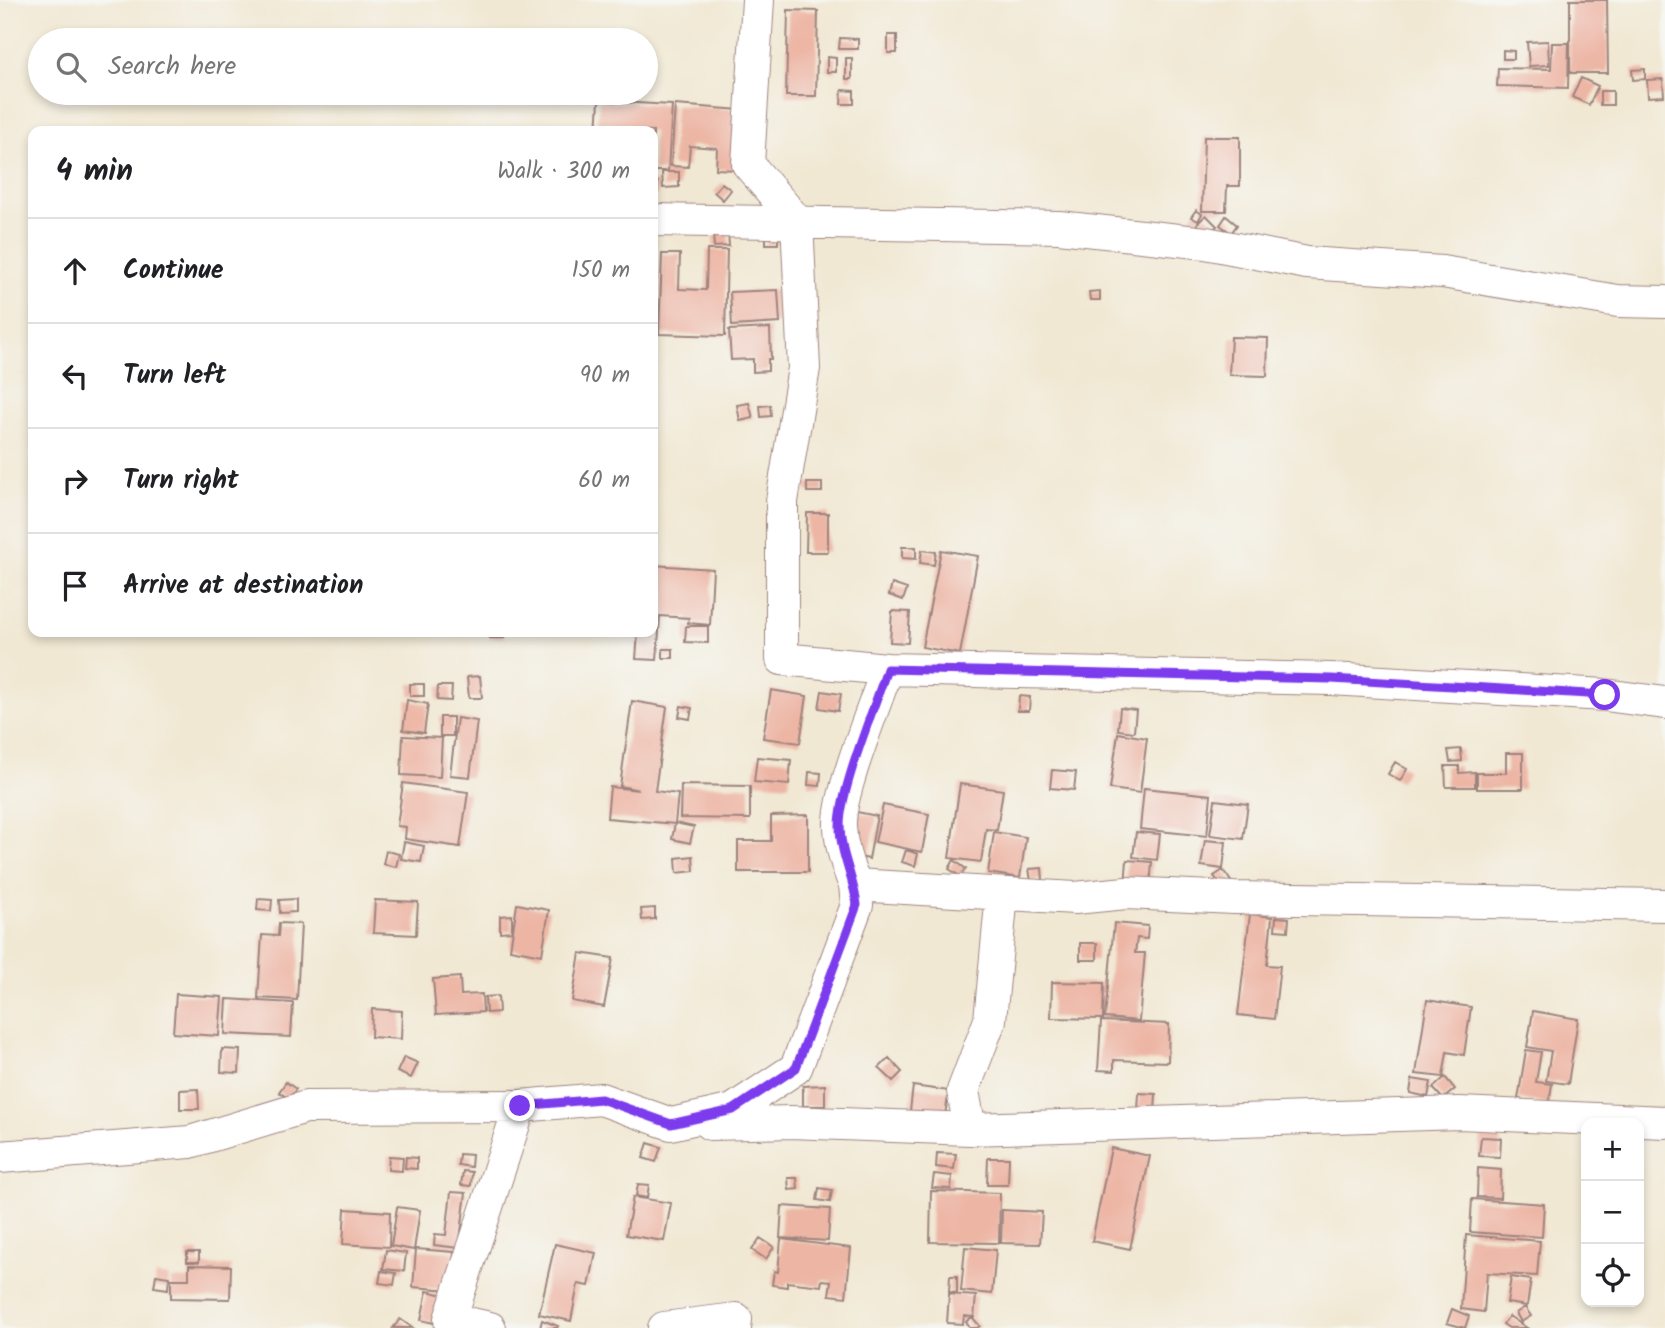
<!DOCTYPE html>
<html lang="en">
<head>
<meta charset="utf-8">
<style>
  :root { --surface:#fff; --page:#f6f6f6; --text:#202124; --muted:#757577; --line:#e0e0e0 }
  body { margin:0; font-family:Kalam,sans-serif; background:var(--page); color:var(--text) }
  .controls { position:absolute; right:21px; bottom:21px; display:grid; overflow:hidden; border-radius:14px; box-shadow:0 4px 10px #0003 }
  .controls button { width:63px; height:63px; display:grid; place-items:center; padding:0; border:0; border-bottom:2px solid var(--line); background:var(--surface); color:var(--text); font:35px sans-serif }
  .stop { position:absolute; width:21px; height:21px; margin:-16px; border:5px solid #7c3aed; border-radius:50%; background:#fff }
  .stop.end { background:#7c3aed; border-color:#fff; box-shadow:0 2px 7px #0008 }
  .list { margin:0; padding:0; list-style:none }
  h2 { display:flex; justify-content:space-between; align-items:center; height:91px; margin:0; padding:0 28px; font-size:30px }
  h2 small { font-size:23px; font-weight:400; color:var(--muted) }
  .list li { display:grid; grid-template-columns:46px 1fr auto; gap:21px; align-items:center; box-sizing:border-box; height:105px; padding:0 28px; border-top:2px solid var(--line) }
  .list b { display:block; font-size:26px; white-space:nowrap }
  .list em { font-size:23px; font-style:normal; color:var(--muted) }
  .icon { flex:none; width:38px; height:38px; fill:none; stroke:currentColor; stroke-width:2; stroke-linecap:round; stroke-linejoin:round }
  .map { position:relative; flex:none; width:1665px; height:1328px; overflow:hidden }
  .search { position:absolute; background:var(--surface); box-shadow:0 4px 10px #0003; left:28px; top:28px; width:630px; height:77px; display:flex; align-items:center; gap:18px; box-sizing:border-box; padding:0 24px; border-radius:38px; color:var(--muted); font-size:26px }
  .panel { position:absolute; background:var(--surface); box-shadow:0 4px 10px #0003; left:28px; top:126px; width:630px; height:511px; border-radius:14px }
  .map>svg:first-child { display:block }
  .building { fill:#edb5a4 }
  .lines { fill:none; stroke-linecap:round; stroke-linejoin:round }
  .minor-casing { stroke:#9e847f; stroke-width:34 }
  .minor { stroke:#fff; stroke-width:32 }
  .route { stroke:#7c3aed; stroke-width:9 }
</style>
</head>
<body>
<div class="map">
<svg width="1665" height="1328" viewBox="0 0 1665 1328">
  <rect width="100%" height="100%" fill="#f6f6f2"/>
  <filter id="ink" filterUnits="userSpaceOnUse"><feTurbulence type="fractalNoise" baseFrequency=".0143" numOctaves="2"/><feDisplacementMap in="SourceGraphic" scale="14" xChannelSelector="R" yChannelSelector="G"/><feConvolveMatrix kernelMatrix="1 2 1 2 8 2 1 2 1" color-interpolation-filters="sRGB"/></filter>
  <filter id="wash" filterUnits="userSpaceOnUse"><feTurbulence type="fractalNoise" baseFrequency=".00686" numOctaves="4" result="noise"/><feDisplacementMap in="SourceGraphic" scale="28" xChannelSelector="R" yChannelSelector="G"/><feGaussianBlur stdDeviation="1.57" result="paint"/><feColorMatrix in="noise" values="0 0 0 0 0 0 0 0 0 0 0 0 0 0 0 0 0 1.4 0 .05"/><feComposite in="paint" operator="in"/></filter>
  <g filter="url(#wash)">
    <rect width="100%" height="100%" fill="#f1e8d3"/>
    <g id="blocks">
      <path class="building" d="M1570 0H1607L1608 73H1570Z
        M788 10 818 11 816 96H786Z
        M888 35H897V53H888Z
        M840 38 858 39V49H839Z
        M1548 41 1549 65 1529 66 1527 42Z
        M1552 43H1569L1568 88 1497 86 1498 68 1551 69Z
        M1503 50 1514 51V59H1503Z
        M827 57 836 58V72H827Z
        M846 58H852V79H846Z
        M1645 69V79L1633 80 1632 70Z
        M1581 78 1598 86 1589 105 1572 97Z
        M1663 79 1664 96 1648 97 1647 80Z
        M842 90 854 91V104H841Z
        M1600 91H1613V105H1600Z
        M599 101 672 105 668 171H653V131H597Z
        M675 105 741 110 737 170 716 169 717 148 690 146 688 167 671 166Z
        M1204 137H1240V186H1227L1226 211H1202Z
        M662 172H679V187L663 188Z
        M653 182H658L657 195H653Z
        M722 183 731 190 723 200 714 192Z
        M1196 210 1202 214 1198 221 1191 217Z
        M1206 215 1217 226 1207 235 1197 224Z
        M1226 216 1237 225 1231 233 1220 225Z
        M728 232 729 246 714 247 713 233Z
        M766 233H778V244H766Z
        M656 237 657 280 653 281V238Z
        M707 250H727L725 336 659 334 662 254H680L679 289 706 290Z
        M778 290 780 323 732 326 730 292Z
        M1100 291V300H1090L1089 292Z
        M770 328 771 359H768V371L753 372V359L731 360 729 330Z
        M1231 337 1268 338 1267 376 1229 375Z
        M749 403 753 418 740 421 737 405Z
        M770 405 771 416 761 417 760 406Z
        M807 483H822V492H807Z
        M807 513H828V552H806Z
        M902 547H916V559L902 558Z
        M922 550 936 552 934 565 920 563Z
        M941 550 978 556 960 654 922 647Z
        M653 565 713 569 710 625 688 623 689 618 660 616 657 660 636 659 638 632H653Z
        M892 584 907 589 903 600 889 595Z
        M892 611 910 612 908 643 890 642Z
        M686 626H708V643L685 642Z
        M490 632H504V638H490Z
        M663 649H673V658H663Z
        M480 676 482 698H469L467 677Z
        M410 684H424V696H410Z
        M438 686H452L451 701 437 700Z
        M771 690 807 696 800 743 763 738Z
        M822 691 841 694 838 711 819 708Z
        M1019 696 1030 697 1029 711H1018Z
        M407 700 428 704 424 733 403 730Z
        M632 701 667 707 655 791 678 794 675 824 607 818 610 787 639 790 620 786Z
        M681 706 692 708 690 719 679 717Z
        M1120 708 1136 710 1134 732 1118 730Z
        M440 717H453V736H440Z
        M457 718 477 721 470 777 450 775Z
        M1118 733 1147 738 1140 793 1110 789Z
        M403 736 442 738 440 777 401 775Z
        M1461 749 1462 761 1450 762 1448 750Z
        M1506 753H1523V789H1477V773H1506Z
        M757 757 791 760 789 785 754 782Z
        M1395 762 1407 769 1400 781 1388 774Z
        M1445 766H1459V773L1475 772V787H1446Z
        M1052 770 1076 772 1074 790 1050 788Z
        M809 772 821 773 820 786 808 785Z
        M403 783 468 792 460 847 405 839 406 827 397 826Z
        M960 784 1003 790 997 830 986 829 981 862 949 858Z
        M681 785 750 786V819L680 818Z
        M1144 788 1211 795 1207 836 1140 829Z
        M1215 800 1248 804 1243 839 1210 835Z
        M883 805 929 814 922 852 875 842Z
        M857 812 877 816 869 859 849 855Z
        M808 815V872H738V841H771V816Z
        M675 823 694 827 690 843 672 839Z
        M994 832 1026 837 1020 878 988 873Z
        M1136 832 1160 834 1157 860 1133 857Z
        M1205 840 1226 842 1223 869 1201 866Z
        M404 842 424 846 421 862 401 859Z
        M906 850 918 854 915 866 902 862Z
        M386 851 399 854 396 867 383 864Z
        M693 856 694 871 677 873 676 858Z
        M954 860 966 869 960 876 949 869Z
        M1127 860 1152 862 1150 888 1125 886Z
        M1042 868 1043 880 1031 881 1029 869Z
        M1223 870 1233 884 1224 890 1214 876Z
        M258 899 272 900 271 911 257 910Z
        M296 899V912L280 913 279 900Z
        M375 900 418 902 416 935 373 933Z
        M517 904 549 910 542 955 510 949Z
        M655 908V919L642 920 641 909Z
        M1250 914 1272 917 1267 965 1280 966 1274 1019 1238 1015Z
        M512 915V931L500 932V916Z
        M1276 917 1289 918 1288 931 1275 930Z
        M279 923 301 924 297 1000 258 998 262 935 278 936Z
        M1114 923 1148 926 1147 939 1137 938 1135 953H1145L1139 1021 1105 1018Z
        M1080 943H1097V960H1080Z
        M580 953 613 958 604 1007 572 1001Z
        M460 977 461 995 482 994 483 1012 436 1015 433 979Z
        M1052 982 1104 983 1103 1019 1051 1018Z
        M176 994 222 997 219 1036 173 1033Z
        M498 996 499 1012 486 1013 485 997Z
        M227 999 293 1003 291 1037 225 1034Z
        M1427 1000 1471 1007 1464 1055 1447 1052 1443 1077 1416 1074Z
        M372 1009 402 1011 401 1039 371 1037Z
        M1533 1011 1578 1019 1568 1084 1546 1081 1551 1051 1527 1047Z
        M1101 1021 1169 1024 1168 1062 1114 1060V1071L1098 1070Z
        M222 1049 240 1050 239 1073 221 1072Z
        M1526 1050 1541 1052 1536 1082 1552 1084 1549 1104 1518 1099Z
        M404 1057 418 1063 411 1078 397 1072Z
        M889 1058 902 1072 893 1081 879 1068Z
        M1445 1077 1455 1089 1443 1099 1433 1088Z
        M1412 1079 1431 1082 1428 1097 1410 1093Z
        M286 1082 296 1089 289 1099 279 1092Z
        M825 1085V1106H803V1086Z
        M913 1086 949 1091 945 1115 910 1111Z
        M198 1089 199 1109H180V1090Z
        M1139 1093 1156 1094 1155 1111 1138 1110Z
        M1481 1137 1501 1138 1500 1157 1479 1156Z
        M648 1143 661 1147 656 1162 643 1158Z
        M1111 1148 1150 1156 1130 1249 1092 1241Z
        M937 1153 956 1154 954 1169 936 1167Z
        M459 1154 472 1155 471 1167 458 1165Z
        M389 1156 403 1157 402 1171 388 1170Z
        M406 1157 417 1158V1169L405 1168Z
        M988 1158H1009L1008 1185H987Z
        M1478 1168 1501 1170 1500 1198 1477 1197Z
        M463 1171 472 1172 471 1186 461 1185Z
        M934 1174 952 1176 951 1189 932 1188Z
        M788 1178H797L798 1189 789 1190Z
        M638 1184 649 1185 647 1198 636 1196Z
        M819 1188 832 1190 830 1202 817 1200Z
        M931 1191 1000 1193 999 1243 930 1242Z
        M451 1192 466 1193 459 1248 434 1245 435 1234 446 1235Z
        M633 1197 671 1203 664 1241 626 1235Z
        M1472 1199 1544 1204 1542 1237 1470 1232Z
        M782 1206 830 1209 828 1241 780 1238Z
        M397 1207 420 1210 414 1250 391 1246Z
        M345 1209 390 1212 389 1247 343 1244Z
        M1002 1210 1042 1212 1040 1244 1001 1243Z
        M1466 1235 1540 1241 1537 1276 1487 1273 1484 1312 1461 1309Z
        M760 1238 774 1247 766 1259 752 1250Z
        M781 1239 851 1248 846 1297 829 1295 831 1281 822 1280 821 1286 787 1282V1287L772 1285 774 1271 778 1272Z
        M555 1244 596 1253 589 1286 578 1284 571 1321 539 1314Z
        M965 1247 996 1250 992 1294 961 1291Z
        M416 1249 454 1252 451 1290 413 1287Z
        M386 1250 406 1253 404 1271 383 1269Z
        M187 1252H199V1262H187Z
        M189 1265 231 1266 230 1299 171 1298V1279H189Z
        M381 1271 396 1273 394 1285 379 1283Z
        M156 1275 169 1277 168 1289 154 1287Z
        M950 1276H957V1293L949 1292Z
        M1511 1277 1531 1280 1527 1306 1507 1303Z
        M427 1291 444 1295 438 1324 421 1320Z
        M949 1294 976 1296 974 1317 964 1316 963 1324 947 1323Z
        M1525 1307 1531 1316 1521 1322 1516 1313Z
        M1452 1309 1469 1316 1465 1328 1447 1323Z
        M1509 1316 1527 1328H1509L1503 1324Z
        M972 1317 980 1326 977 1328H970L966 1322Z
        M400 1319 413 1328H393Z
        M542 1320 558 1326 557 1328H540Z"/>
    </g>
  </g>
  <g filter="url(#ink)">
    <use href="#blocks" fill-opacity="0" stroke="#9e847f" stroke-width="2"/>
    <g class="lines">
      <g class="minor-casing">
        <path id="minor" d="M758 0 748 164 797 221 804 368 782 501V659L887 669C875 706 838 793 840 827 841 848 847 866 855 885L1075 898 1126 893 1234 898 1665 905
          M653 220 1059 227 1206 243 1307 263 1442 272 1618 301 1665 302
          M887 669 1331 679 1605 695 1665 703
          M710 1124 790 1122 970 1129 963 1091 990 1020 1002 894
          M970 1129 1459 1113 1665 1122
          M0 1157 190 1142 306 1107 520 1106 601 1099 671 1124 733 1110 796 1068 857 905 855 885
          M450 1319 490 1328
          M451 1328 450 1319 520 1106
          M664 1328 736 1319 735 1328"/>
      </g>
      <use href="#minor" class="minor"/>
    </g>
  </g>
  <g class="lines" filter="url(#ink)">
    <path class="route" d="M520 1106 601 1099 671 1124 733 1110 796 1068 857 905C854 878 840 854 840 826 840 789 875 707 887 669L1331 679 1605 695"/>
  </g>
</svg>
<div class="controls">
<button>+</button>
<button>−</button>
<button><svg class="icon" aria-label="locate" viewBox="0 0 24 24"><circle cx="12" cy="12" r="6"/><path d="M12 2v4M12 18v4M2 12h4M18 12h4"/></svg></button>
</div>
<div class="stop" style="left:1605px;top:695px"></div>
<div class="stop end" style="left:520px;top:1106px"></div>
<div class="search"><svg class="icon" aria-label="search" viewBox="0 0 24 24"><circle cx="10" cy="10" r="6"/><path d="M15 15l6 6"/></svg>Search here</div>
<section class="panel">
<h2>4 min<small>Walk · 300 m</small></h2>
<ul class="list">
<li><svg class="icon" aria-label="ahead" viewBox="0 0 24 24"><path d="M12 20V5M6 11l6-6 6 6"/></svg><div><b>Continue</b></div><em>150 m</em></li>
<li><svg class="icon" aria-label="left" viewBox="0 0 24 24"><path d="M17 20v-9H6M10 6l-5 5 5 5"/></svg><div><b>Turn left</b></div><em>90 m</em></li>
<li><svg class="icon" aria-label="right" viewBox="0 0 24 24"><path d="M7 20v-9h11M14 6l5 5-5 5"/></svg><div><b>Turn right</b></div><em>60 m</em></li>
<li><svg class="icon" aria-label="arrive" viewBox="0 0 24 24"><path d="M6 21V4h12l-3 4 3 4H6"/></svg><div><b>Arrive at destination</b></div></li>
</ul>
</section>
</div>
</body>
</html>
